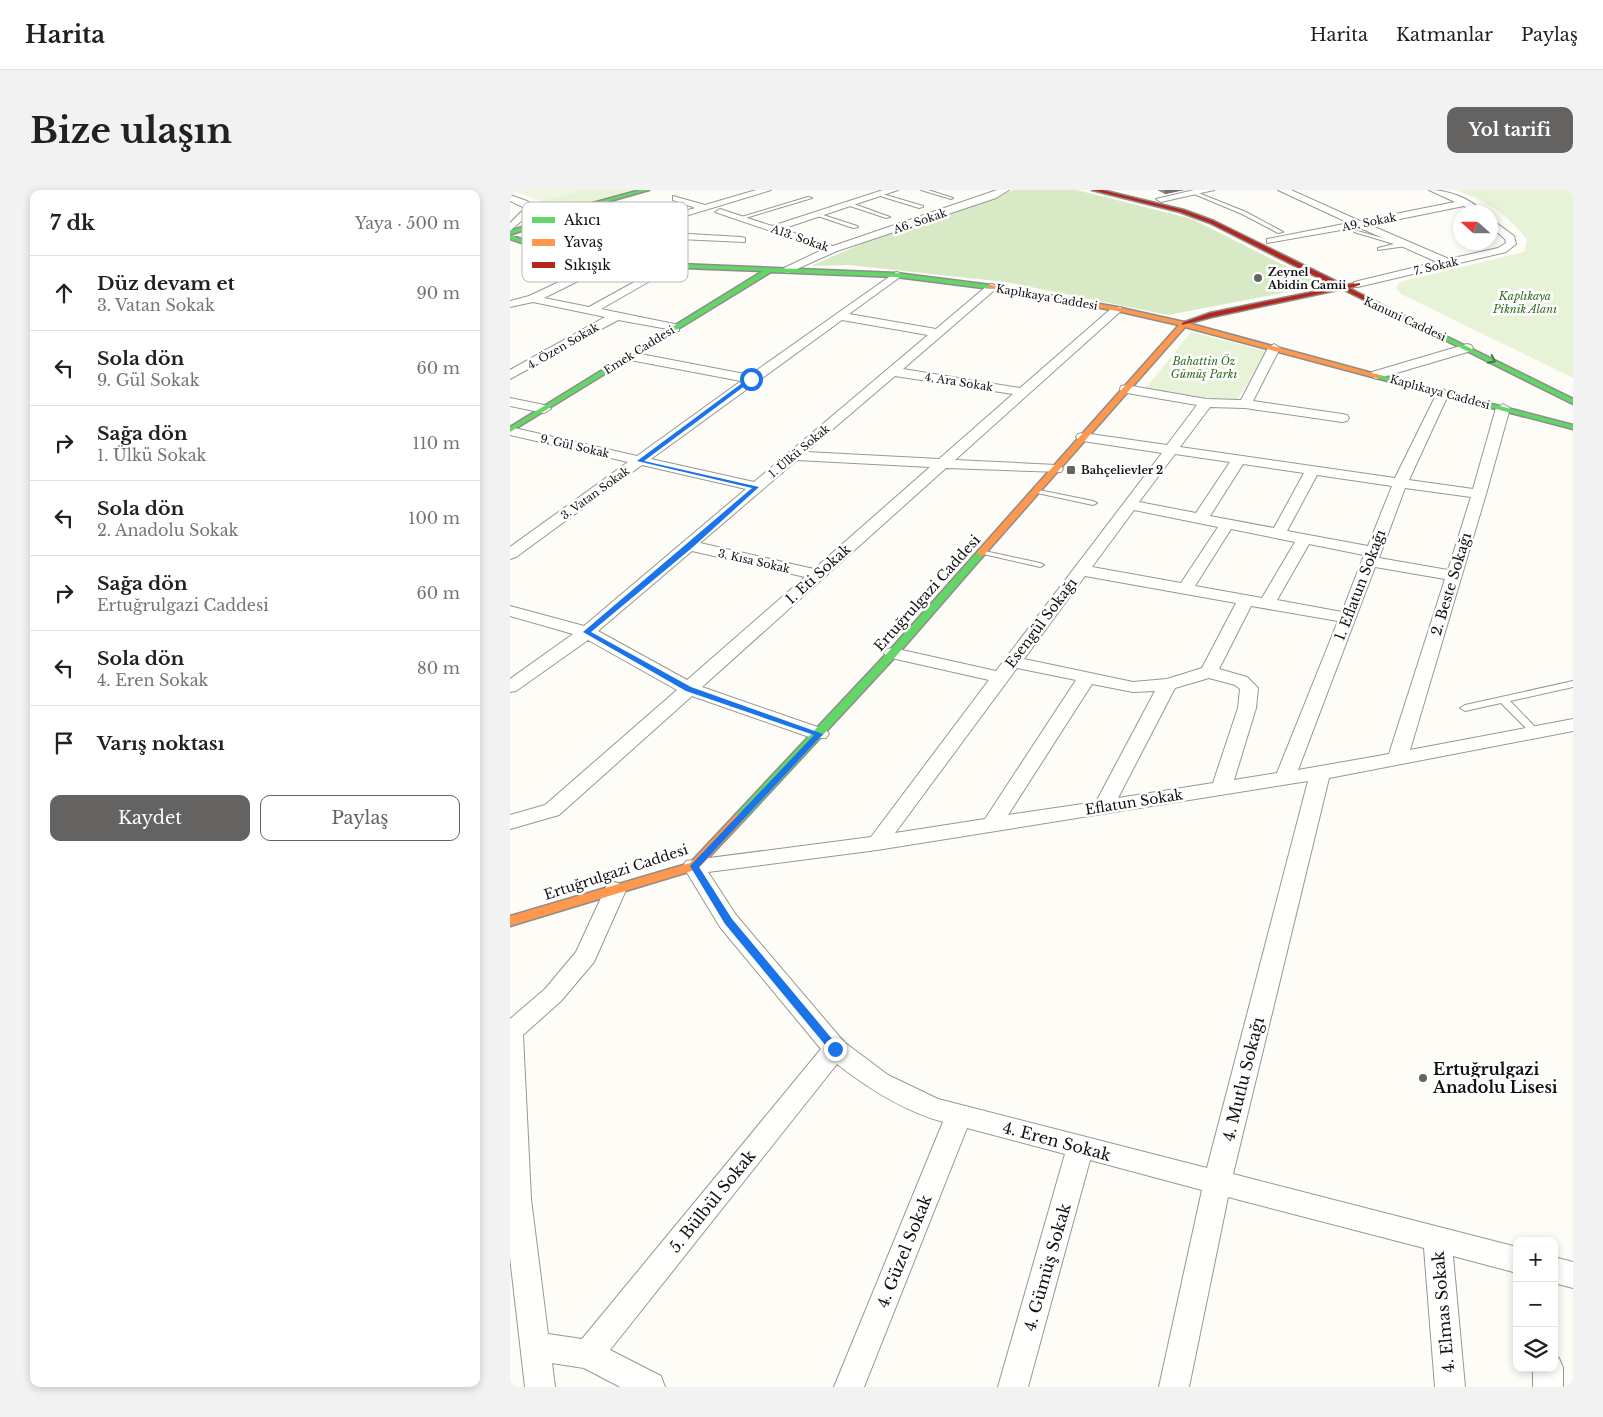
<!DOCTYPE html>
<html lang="tr">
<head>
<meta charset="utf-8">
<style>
  :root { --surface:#fff; --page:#f2f2f2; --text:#202124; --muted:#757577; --line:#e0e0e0; --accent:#646362 }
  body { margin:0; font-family:"Libre Baskerville",serif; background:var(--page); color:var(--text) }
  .controls { position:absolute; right:15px; bottom:15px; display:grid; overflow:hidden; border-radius:10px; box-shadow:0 2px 8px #0003 }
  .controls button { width:45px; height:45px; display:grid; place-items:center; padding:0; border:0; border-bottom:1px solid var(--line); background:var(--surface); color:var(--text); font:25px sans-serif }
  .compass { position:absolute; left:943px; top:15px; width:45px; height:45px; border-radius:50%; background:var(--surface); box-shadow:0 2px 8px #0003; rotate:291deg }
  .stop { position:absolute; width:15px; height:15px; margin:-11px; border:4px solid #1a73e8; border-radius:50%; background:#fff }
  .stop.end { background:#1a73e8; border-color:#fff; box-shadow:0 1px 5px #0008 }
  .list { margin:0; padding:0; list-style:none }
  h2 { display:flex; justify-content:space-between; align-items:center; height:65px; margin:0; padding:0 20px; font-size:21px }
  h2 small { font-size:16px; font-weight:400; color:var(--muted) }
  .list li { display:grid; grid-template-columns:32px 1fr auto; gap:15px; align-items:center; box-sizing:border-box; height:75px; padding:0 20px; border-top:1px solid var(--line) }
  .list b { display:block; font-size:19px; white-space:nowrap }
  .list p { margin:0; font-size:16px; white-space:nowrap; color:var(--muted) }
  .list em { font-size:16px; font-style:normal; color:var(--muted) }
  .actions { display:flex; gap:10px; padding:15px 20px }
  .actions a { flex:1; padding:11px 0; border:1px solid var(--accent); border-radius:10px; text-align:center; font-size:18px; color:var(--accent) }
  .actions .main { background:var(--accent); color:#fff }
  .icon { flex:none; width:28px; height:28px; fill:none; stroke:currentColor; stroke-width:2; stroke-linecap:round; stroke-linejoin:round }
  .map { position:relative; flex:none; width:1063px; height:1197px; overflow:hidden; border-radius:10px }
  header { display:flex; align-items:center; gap:30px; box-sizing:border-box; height:70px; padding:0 25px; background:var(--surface); border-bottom:1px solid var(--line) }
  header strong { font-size:24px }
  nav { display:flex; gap:28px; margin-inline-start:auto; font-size:18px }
  .intro { display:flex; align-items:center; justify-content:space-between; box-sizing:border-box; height:120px; padding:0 30px }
  h1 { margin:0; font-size:35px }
  .button { padding:12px 22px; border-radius:10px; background:var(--accent); color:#fff; font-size:18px; font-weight:700 }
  main { display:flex; gap:30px; padding:0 30px }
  aside { flex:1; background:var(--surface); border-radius:10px; box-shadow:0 2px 8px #0003 }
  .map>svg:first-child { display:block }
  .green { fill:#e7f3d7 }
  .forest { fill:#d8eac5 }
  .pitch { fill:#f0f6e1 }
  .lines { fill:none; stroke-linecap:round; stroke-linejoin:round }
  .lane-casing { stroke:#979795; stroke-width:2 }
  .street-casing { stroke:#979795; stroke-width:2 }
  .fast-casing { stroke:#8e8d8b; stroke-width:3 }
  .slow-casing { stroke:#8e8d8b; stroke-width:3 }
  .jam-casing { stroke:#8e8d8b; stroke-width:3 }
  .lane { fill:#fffffe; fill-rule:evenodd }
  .street { fill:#fffffe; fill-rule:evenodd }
  .fast { fill:#63d668; fill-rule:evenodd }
  .slow { fill:#ff974d; fill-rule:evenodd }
  .jam { fill:#b3261e; fill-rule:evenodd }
  .wall { fill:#8a8986 }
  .shaded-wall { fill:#716f6d }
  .oneway { stroke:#3e7d41 }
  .route { fill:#1a73e8 }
  .poi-dot { fill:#646362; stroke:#fff; stroke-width:2 }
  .labels { text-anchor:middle; stroke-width:5; stroke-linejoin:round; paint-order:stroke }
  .far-street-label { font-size:11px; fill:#111; stroke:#fff }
  .far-poi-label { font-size:11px; font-weight:bold; fill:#111; stroke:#fff; text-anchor:start }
  .far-park-label { font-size:11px; font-style:italic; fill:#2f6b1f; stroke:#fff }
  .street-label { font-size:14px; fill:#111; stroke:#fff }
  .near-poi-label { font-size:16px; font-weight:bold; fill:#111; stroke:#fff; text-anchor:start }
  .near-street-label { font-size:16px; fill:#111; stroke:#fff }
  .key { fill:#fff; stroke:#b8b8b8; stroke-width:1 }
  .key-label { font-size:14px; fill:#111 }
</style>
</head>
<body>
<header>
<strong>Harita</strong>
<nav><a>Harita</a><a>Katmanlar</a><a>Paylaş</a></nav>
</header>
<div class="intro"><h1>Bize ulaşın</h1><a class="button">Yol tarifi</a></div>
<main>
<aside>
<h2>7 dk<small>Yaya · 500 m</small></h2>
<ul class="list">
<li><svg class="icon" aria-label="ahead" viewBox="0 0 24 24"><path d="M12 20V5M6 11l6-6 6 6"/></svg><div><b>Düz devam et</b><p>3. Vatan Sokak</p></div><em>90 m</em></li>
<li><svg class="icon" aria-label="left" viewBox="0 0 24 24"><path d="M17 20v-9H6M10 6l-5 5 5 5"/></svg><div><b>Sola dön</b><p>9. Gül Sokak</p></div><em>60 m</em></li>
<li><svg class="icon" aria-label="right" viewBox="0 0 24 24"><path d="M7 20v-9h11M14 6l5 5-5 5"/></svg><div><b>Sağa dön</b><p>1. Ülkü Sokak</p></div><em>110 m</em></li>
<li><svg class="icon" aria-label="left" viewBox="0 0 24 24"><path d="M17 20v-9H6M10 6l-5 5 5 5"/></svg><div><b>Sola dön</b><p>2. Anadolu Sokak</p></div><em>100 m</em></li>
<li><svg class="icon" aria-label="right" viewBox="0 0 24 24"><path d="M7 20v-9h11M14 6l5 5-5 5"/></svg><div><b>Sağa dön</b><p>Ertuğrulgazi Caddesi</p></div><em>60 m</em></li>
<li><svg class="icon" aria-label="left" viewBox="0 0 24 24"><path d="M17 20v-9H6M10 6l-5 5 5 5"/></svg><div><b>Sola dön</b><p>4. Eren Sokak</p></div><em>80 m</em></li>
<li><svg class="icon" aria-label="arrive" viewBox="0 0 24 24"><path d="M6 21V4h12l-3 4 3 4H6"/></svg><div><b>Varış noktası</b></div></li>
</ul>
<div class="actions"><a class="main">Kaydet</a><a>Paylaş</a></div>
</aside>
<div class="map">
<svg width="1063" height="1197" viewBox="0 0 1063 1197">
  <rect width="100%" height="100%" fill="#fdfcf7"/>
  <path class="green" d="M0 0H122L56 19Z
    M945 0H1063V188L891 104 886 98 890 92 1014 62 1017 50C996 23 977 11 945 0Z
    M681 142 757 161 727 210 690 209 636 198Z"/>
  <path class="forest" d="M504 0H567L682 29 805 91 803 97 658 125 496 92 338 75 301 76 358 51Z"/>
  <path class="pitch" d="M2 0H74L31 11Z"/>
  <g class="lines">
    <g class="lane-casing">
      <path id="lane" d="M411 0H418L443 8 441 9Z
        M686 2 736 22 773 42 768 43 732 24 684 4Z
        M369 3 413 16V17L409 18 367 5Z
        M298 7 302 8 232 29 228 28Z
        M337 13H341L380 27 376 28 337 15Z
        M307 23 347 36 348 37 343 38 305 25Z
        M844 40 883 51 896 56 868 60V58L884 54 844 42Z
        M524 299 583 311 587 313 583 315 527 303H524Z
        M470 360 530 373 534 375 530 377 473 364H470Z
        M1063 491V497L1000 511 1028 540 1030 542 1025 545 1022 544 991 513 955 521 950 518 955 515Z"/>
    </g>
    <g class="street-casing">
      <path id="street" d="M246 0H261L126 41 231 47 235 48V52L124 47 120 46V43L43 65 38 62 185 18 163 10V6L195 15Z
        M373 0H388L272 39 323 56 487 0H499L486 8 327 61 278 83 274 82V78L314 59 205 22 210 19 262 36Z
        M684 0H704L651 12 646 9Z
        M768 0H781L850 31 945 12 919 0C938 0 960 8 973 22H962L954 16 860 35 939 69 988 58 996 53 995 49 981 37V29L1004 46 1006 54 996 62 848 97 844 96V92L927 72 848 37 757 53V49L839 33Z
        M0 5 17 11 26 18 0 41V33L15 18 0 11Z
        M96 70 101 73 100 75 34 108 79 117 157 74 161 75V79L91 119 169 135V141L108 130 0 189V180L95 127 23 112 0 117V111L19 106Z
        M386 82 390 83V87L339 124 426 139 478 95 482 94 488 97 393 179 510 198 603 117H611V121L445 270 546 275 551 276 553 279 551 282 436 278 192 497 316 540 319 544 316 548H302L182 506 49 625 0 639V625L35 615 167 500 78 450 6 501 0 502V489L63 444 0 426V416L74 436 236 299 132 275 6 367 0 369V357L118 272 0 245V237L127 266 231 191 120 170 114 166 116 163 120 162 240 185ZM332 130 418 145 244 292 141 269ZM385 186 503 204 429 269 296 262ZM287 270 420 277 304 379 190 353ZM182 361 295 387 177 490 88 441Z
        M764 154 770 158 743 211 832 224 837 225 839 228 837 231 832 232 735 218 700 217 670 257 885 288 927 203 933 199 939 203 899 290 963 299 986 218 993 214 1000 218 976 304 900 560 1063 529V541L819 588 723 984 1007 1057V1083L943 1066 955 1197H925L914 1058 718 1007 679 1197H649L692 1000 580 970 518 1197H488L555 964 457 938 354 1197H324L433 932C394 921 359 899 327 874L100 1160 151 1186 155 1197H110L74 1178 42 1173 45 1197H15L0 1067V829L35 799 66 762 97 695 105 692 113 695 116 700 84 772 51 811 13 845 21 1009 38 1144 72 1149 311 859 210 737 173 676 176 671 361 647 479 490 377 467 374 463 377 459 383 458 486 481 652 263 573 251 568 250 566 247 568 244 573 243 657 255 687 215 611 202 610 199 611 196 616 195 696 209 731 210 758 158ZM665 264 720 272 686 323 629 312ZM733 274 794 283 764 338 700 326ZM807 285 882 296 858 356 777 341ZM895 298 961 307 938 380 869 368ZM624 320 708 337 671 393 582 377ZM721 339 785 352 752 408 685 396ZM799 354 854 365 832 422 767 410ZM865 377 935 389 879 564 788 580ZM575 386 726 413 692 478 657 489 623 492 514 469ZM741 416 828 431 767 583 724 590 746 518 748 498 737 487 709 479ZM507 478 566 490 475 629 385 643ZM699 488 725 495 730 499 728 518 703 593 608 608 665 498ZM582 494 623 502 645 501 586 612 498 625ZM798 591 697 978 428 909 378 885 334 852 226 725 198 682 367 660Z
        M957 154 961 155 963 158 961 161 866 189 860 185 862 182Z
        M0 208 39 216 41 219 34 223 0 216Z
        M1044 1067 1063 1072V1098L1044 1093Z
        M1044 1166 1049 1168 1053 1178V1197H1023V1178H1044Z"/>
    </g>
    <g class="fast-casing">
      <path id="fast" d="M130 0H139L72 19 0 45V41L68 17Z
        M0 45 44 61 96 71 386 83 481 95 484 97 481 99 386 87 261 82 0 242V237L253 81 96 75 41 63 0 49Z
        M889 125H893L1063 209V214L889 127Z
        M866 184 1063 235V239L866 188Z
        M471 360 475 363 474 365 387 465 234 630H226L224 627 226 624 379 461 468 361Z"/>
    </g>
    <g class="slow-casing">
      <path id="slow" d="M481 95 607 117 674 132 873 186 866 188 675 137 474 365 471 366 467 363 468 361 669 135 607 121 479 98 478 97Z
        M230 623 236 627 234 630 188 679 0 736V726L180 673 226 624Z"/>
    </g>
    <g class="jam-casing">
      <path id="jam" d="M582 0H592L674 20 704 31 834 95 850 93V95L839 98 894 126 889 127 832 99 702 127 672 135V133L700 123 827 97 700 33 670 22Z"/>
    </g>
    <use href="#lane" class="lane"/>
    <use href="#street" class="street"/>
    <use href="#fast" class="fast"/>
    <use href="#slow" class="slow"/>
    <use href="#jam" class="jam"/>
  </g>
  <path class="wall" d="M647 0H674L655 4Z"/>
  <path class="shaded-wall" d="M655 0H674L655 4Z"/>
  <defs><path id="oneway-chevron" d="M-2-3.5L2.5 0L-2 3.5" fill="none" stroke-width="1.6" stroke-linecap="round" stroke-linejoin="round" transform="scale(1.25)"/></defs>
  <use class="oneway" href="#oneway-chevron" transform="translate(982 170) rotate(27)"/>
  <path class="route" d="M239 188 244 189 134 271 249 297 183 357 81 442 181 497 313 544 189 677 222 729 328 856 330 859 325 863 321 862 215 734 180 676 304 545 176 501 73 442 242 298 127 271Z"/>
  <g class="poi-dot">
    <circle cx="748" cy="88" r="5"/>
    <rect x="556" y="275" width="10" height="10" rx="2.5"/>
    <circle cx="913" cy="888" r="5"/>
  </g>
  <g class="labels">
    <g class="far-street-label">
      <text transform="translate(410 31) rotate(-19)" y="4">A6. Sokak</text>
      <text transform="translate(859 32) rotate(-11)" y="4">A9. Sokak</text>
      <text transform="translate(290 48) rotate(19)" y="4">A13. Sokak</text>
      <text transform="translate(926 76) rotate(-13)" y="4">7. Sokak</text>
      <text transform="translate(537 107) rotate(10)" y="4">Kaplıkaya Caddesi</text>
      <text transform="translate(895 129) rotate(25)" y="4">Kanuni Caddesi</text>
      <text transform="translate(53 156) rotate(-30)" y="4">4. Özen Sokak</text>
      <text transform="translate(129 160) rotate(-32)" y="4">Emek Caddesi</text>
      <text transform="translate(449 192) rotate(9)" y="4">4. Ara Sokak</text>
      <text transform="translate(930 202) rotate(15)" y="4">Kaplıkaya Caddesi</text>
      <text transform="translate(65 256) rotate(13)" y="4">9. Gül Sokak</text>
      <text transform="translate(289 261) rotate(-40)" y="4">1. Ülkü Sokak</text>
      <text transform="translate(85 303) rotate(-36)" y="4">3. Vatan Sokak</text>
      <text transform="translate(244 371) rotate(13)" y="4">3. Kısa Sokak</text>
    </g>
    <g class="far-poi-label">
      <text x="758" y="86">Zeynel<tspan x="758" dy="13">Abidin Camii</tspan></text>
      <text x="571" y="284">Bahçelievler 2</text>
    </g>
    <g class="far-park-label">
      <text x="1015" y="110">Kaplıkaya<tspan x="1015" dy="13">Piknik Alanı</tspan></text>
      <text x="694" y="175">Bahattin Öz<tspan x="694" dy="13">Gümüş Parkı</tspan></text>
    </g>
    <g class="street-label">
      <text transform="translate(308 384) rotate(-42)" y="5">1. Eti Sokak</text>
      <text transform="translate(941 394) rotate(-73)" y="5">2. Beste Sokağı</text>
      <text transform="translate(850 395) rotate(-69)" y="5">1. Eflatun Sokağı</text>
      <text transform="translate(417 403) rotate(-48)" y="5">Ertuğrulgazi Caddesi</text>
      <text transform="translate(531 433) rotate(-53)" y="5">Esengül Sokağı</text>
      <text transform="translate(624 612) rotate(-9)" y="5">Eflatun Sokak</text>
      <text transform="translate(106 682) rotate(-18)" y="5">Ertuğrulgazi Caddesi</text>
    </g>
    <g class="near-poi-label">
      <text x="923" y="885">Ertuğrulgazi<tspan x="923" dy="18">Anadolu Lisesi</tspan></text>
    </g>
    <g class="near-street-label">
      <text transform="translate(733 889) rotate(-76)" y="6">4. Mutlu Sokağı</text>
      <text transform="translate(547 951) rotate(15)" y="6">4. Eren Sokak</text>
      <text transform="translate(202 1011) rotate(-51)" y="6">5. Bülbül Sokak</text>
      <text transform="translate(394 1061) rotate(-68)" y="6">4. Güzel Sokak</text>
      <text transform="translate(537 1077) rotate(-74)" y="6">4. Gümüş Sokak</text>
      <text transform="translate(933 1122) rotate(-95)" y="6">4. Elmas Sokak</text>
    </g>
  </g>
  <rect x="12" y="12" width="166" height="80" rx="8" class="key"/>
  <rect x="22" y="27" width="23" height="6" fill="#63d668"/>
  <rect x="22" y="49" width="23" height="7" fill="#ff974d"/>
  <rect x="22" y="72" width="23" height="6" fill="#b3261e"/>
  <g class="key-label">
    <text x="54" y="35">Akıcı</text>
    <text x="54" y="57">Yavaş</text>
    <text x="54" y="80">Sıkışık</text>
  </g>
</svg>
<div class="controls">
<button>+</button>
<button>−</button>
<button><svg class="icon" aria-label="layers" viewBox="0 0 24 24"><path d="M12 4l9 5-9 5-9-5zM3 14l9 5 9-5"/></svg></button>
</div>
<svg class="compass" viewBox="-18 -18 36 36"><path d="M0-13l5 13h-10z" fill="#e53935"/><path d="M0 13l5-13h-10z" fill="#757577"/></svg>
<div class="stop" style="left:241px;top:189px"></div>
<div class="stop end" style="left:325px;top:859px"></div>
</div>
</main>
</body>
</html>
